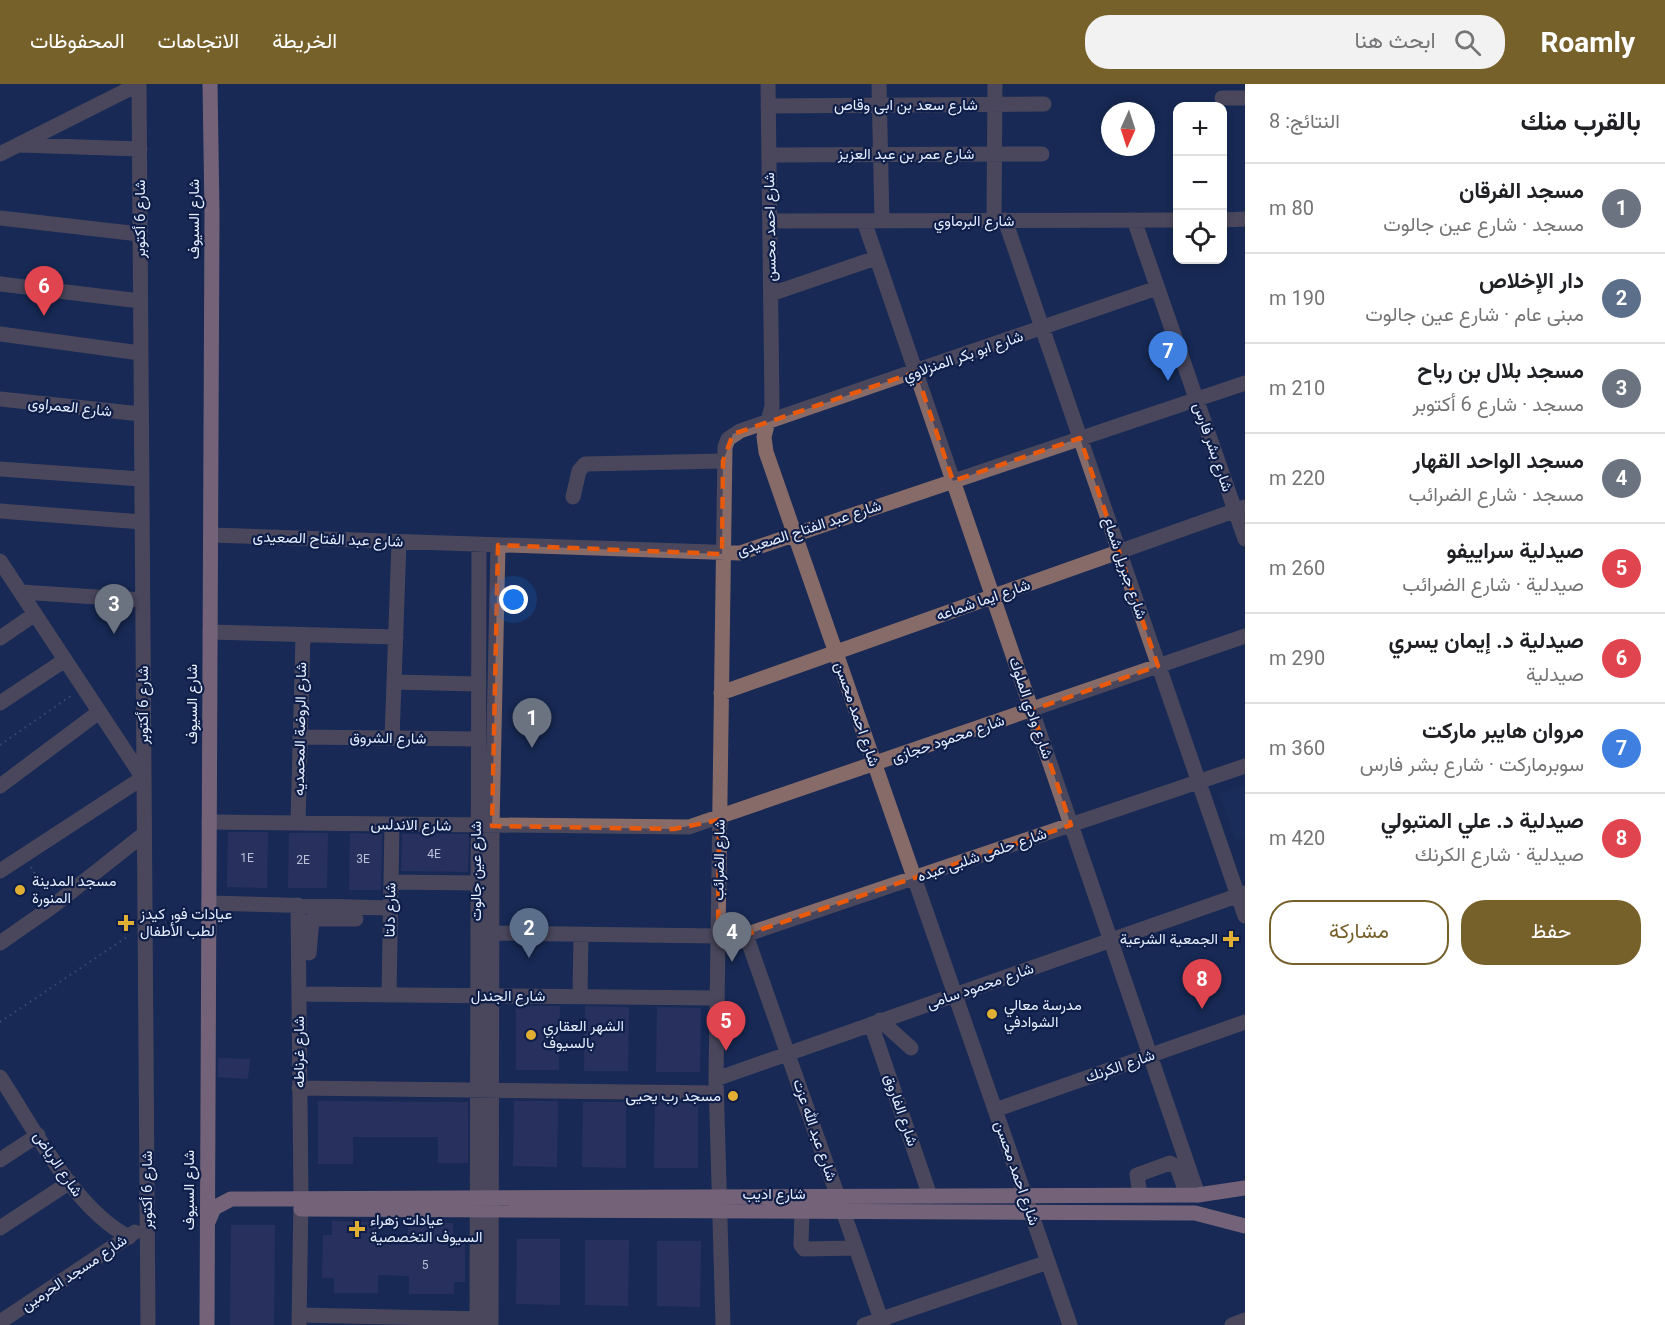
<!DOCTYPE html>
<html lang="ar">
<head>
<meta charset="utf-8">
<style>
  :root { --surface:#fff; --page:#f2f2f2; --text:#202124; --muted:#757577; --line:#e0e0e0; --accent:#77612b }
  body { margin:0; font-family:Roboto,Vazirmatn,sans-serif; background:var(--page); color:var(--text); direction:rtl }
  .controls { position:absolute; right:18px; top:18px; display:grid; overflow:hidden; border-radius:12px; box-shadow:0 3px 9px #0003 }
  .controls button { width:54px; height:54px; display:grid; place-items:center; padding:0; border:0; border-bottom:2px solid var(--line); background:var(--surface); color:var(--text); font:30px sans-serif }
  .compass { position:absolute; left:1101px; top:18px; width:54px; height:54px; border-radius:50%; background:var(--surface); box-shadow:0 3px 9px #0003; rotate:183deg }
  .you { position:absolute; left:514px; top:516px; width:21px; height:21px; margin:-15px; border:4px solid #fff; border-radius:50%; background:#1a73e8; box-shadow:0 0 0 9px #1a73e833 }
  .badge { display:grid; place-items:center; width:39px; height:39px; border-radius:50%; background:var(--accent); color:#fff; font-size:20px; font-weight:700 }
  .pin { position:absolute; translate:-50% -50px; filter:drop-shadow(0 2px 3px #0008) }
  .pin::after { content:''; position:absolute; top:32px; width:21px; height:18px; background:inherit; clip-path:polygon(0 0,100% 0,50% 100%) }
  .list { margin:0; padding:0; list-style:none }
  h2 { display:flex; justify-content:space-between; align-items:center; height:78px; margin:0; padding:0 24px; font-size:26px }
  h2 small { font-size:20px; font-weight:400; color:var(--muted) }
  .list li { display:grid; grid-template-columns:39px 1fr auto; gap:18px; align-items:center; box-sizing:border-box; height:90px; padding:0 24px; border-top:2px solid var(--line) }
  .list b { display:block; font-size:22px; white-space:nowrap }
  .list p { margin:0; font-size:20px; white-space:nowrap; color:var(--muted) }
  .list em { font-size:20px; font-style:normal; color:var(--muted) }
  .actions { display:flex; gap:12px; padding:18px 24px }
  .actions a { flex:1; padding:14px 0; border:2px solid var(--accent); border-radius:24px; text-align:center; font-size:21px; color:var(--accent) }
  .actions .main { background:var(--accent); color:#fff }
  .icon { flex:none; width:33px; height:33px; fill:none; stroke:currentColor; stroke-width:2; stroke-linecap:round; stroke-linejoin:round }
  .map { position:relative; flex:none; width:1245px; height:1241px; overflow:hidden; direction:ltr }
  header { display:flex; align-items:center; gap:36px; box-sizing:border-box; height:84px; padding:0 30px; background:var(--accent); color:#fff }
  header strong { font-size:28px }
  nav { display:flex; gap:33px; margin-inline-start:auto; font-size:21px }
  .search { width:420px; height:54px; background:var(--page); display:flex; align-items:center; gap:15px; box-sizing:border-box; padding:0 21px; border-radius:24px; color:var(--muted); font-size:22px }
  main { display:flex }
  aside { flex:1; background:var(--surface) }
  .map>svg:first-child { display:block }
  .built { fill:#1c3062 }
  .building { fill:#3d396a }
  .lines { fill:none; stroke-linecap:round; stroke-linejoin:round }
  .path { stroke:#667495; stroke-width:2; stroke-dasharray:1.5 4.5; stroke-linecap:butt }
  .minor { stroke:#876b68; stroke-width:15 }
  .major { stroke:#e4a9a4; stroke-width:15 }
  .marked { fill:none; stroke:#e8590c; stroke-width:4.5; stroke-dasharray:12 8; stroke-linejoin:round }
  .poi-dot { fill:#e1af34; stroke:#0e1e49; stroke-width:2 }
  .labels { text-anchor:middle; stroke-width:4.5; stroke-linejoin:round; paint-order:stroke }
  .number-label { font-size:12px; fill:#bbc0d9 }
  .street-label { font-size:15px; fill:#e5edfe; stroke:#0e1e49 }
  .poi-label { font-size:15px; fill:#e5edfe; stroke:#0e1e49; text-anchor:start }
</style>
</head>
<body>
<header>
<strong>Roamly</strong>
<div class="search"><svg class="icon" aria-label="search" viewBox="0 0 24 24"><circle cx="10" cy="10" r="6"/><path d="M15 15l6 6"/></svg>ابحث هنا</div>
<nav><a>الخريطة</a><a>الاتجاهات</a><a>المحفوظات</a></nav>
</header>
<main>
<aside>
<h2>بالقرب منك<small>النتائج: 8</small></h2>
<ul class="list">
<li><span class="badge" style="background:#6b7280">1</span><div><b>مسجد الفرقان</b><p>مسجد · شارع عين جالوت</p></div><em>80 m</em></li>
<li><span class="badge" style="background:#5c6f8a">2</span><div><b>دار الإخلاص</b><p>مبنى عام · شارع عين جالوت</p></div><em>190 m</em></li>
<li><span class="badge" style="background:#6b7280">3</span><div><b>مسجد بلال بن رباح</b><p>مسجد · شارع 6 أكتوبر</p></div><em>210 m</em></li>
<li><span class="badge" style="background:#6b7280">4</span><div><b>مسجد الواحد القهار</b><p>مسجد · شارع الضرائب</p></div><em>220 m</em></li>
<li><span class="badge" style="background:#e0444e">5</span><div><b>صيدلية سراييفو</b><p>صيدلية · شارع الضرائب</p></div><em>260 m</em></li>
<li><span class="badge" style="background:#e0444e">6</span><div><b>صيدلية د. إيمان يسري</b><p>صيدلية</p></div><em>290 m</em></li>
<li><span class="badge" style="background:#3f7fe0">7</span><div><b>مروان هايبر ماركت</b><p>سوبرماركت · شارع بشر فارس</p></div><em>360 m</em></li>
<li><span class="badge" style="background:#e0444e">8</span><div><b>صيدلية د. علي المتبولي</b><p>صيدلية · شارع الكرنك</p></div><em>420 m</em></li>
</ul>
<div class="actions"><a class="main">حفظ</a><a>مشاركة</a></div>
</aside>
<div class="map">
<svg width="1245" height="1241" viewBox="0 0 1245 1241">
  <rect width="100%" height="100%" fill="#172954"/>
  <path class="built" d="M1245 701V754L1236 757 1219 710Z"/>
  <path class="building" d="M228 748H268L267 804 227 803Z
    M289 749H328L327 804H288Z
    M350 749 382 750 381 806H349Z
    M402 750H469L468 788 401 787Z
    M516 922H560L559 986H516Z
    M585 922 629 923 628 987H584Z
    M657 923 701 924 700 988H656Z
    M218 974 250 975 248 995 218 993Z
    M318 1017 468 1018V1079H438V1053H353V1080H318Z
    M514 1017H558L557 1083 513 1082Z
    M583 1018H626V1084L582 1083Z
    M655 1018 698 1019V1084H654Z
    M332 1137 378 1138V1154H408V1138L453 1139V1152H465V1198H454V1210H409V1192L378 1191V1209H334V1194H322L323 1151H332Z
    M231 1141H275L274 1241H230Z
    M517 1155H560V1221L516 1220Z
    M585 1156H629L628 1222 585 1221Z
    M657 1157H701L700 1223 657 1222Z"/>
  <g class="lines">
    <path class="path" d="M0 661 72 611
      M31 783 46 809
      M0 938 130 851"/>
    <path class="minor" d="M139 0 148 1241
      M768 0 772 322 764 353 766 368 1070 1241
      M879 0 882 137
      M1222 14H1245
      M768 22 1044 20
      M20 61 140 65
      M0 70 139 0
      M770 71 1042 70
      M0 134 139 150
      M994 136 995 0
      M1005 136 1245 832
      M1134 136 1245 455
      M1222 136 1245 135
      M771 137 1178 136
      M864 137 1198 1111
      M0 200 140 217
      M771 210 876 174
      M0 250 140 269
      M0 315 141 330
      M0 385 141 395
      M573 413 579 387 585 380 723 377
      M0 427 142 438
      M211 451 740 469 1245 299
      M0 477 143 694
      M21 508 142 516
      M210 548 396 553
      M0 554 35 530
      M394 598 477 600
      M721 609 1245 423
      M0 619 65 576
      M300 653 477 655
      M392 654 399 458
      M0 702 99 628
      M209 738 689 743 1245 552
      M298 739 303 551
      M0 787 144 693
      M391 798 476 799
      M209 819 390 824
      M298 821 301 1114 299 1241
      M491 849 718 852
      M746 851 883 1241
      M0 859 53 822 144 750
      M718 860 1245 682
      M309 869 312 835H356
      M299 910 717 914
      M389 910 392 741
      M580 912 581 850
      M880 936 911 964
      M871 940 930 1112
      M0 993C34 1044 74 1125 129 1153
      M716 995 1245 809
      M299 1004 716 1009
      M995 1026 1245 938
      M0 1076 38 1051
      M1140 1111 1137 1091 1170 1079 1177 1083 1187 1111
      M802 1128 801 1161 804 1165 856 1164
      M0 1144 70 1098
      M299 1231 485 1235
      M0 1238 135 1148
      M477 1241 479 461
      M491 1241 492 742 498 461
      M723 1241 716 995 725 363 728 355 740 347 1157 204
      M864 1241 1048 1178
      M1232 1241 1245 1236"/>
    <path class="major" d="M301 1125 1195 1129 1245 1142
      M208 1138 214 1124 231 1115 1198 1111 1245 1104
      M207 1241 212 129 210 0"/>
  </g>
  <path d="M0 0H1245V1241H0ZM916 288 953 397 1080 354 1158 582 1032 626 1071 741 718 860 719 736 674 745 492 742 498 461 722 470 723 377 733 350Z" fill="#172954" fill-opacity=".55" fill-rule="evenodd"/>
  <path class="marked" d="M916 288 953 397 1080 354 1158 582 1032 626 1071 741 718 860 719 736 674 745 492 742 498 461 722 470 723 377 733 350Z"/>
  <g class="poi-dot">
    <circle cx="20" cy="806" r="6"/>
    <path d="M123 830h6v6h6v6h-6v6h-6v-6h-6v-6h6z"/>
    <path d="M1228 846h6v6h6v6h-6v6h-6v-6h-6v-6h6z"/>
    <circle cx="992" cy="930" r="6"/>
    <circle cx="531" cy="951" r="6"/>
    <circle cx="733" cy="1012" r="6"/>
    <path d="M354 1136h6v6h6v6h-6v6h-6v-6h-6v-6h6z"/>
  </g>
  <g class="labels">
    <g class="number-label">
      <text x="434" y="774">4E</text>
      <text x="247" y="778">1E</text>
      <text x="363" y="779">3E</text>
      <text x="303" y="780">2E</text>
      <text x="425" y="1185">5</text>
    </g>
    <g class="street-label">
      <text x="906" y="26">شارع سعد بن ابى وقاص</text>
      <text x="906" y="75">شارع عمر بن عبد العزيز</text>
      <text transform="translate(140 135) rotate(-90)" y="5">شارع 6 أكتوبر</text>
      <text transform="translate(194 135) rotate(-90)" y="5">شارع السيوف</text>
      <text x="974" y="142">شارع البرماوي</text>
      <text transform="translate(770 143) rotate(-91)" y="5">شارع احمد محسن</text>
      <text transform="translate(963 272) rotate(-19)" y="5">شارع ابو بكر المنزلاوي</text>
      <text transform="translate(70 323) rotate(6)" y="5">شارع العمراوى</text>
      <text transform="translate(1213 363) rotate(71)" y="5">شارع بشر فارس</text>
      <text transform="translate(809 444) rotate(-18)" y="5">شارع عبد الفتاح الصعيدى</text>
      <text transform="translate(328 455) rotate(2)" y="5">شارع عبد الفتاح الصعيدى</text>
      <text transform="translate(1125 484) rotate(71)" y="5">شارع جبريل شماع</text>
      <text transform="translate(983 516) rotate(-19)" y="5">شارع ايما شماعه</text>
      <text transform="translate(192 620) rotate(-90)" y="5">شارع السيوف</text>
      <text transform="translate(143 621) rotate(-90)" y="5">شارع 6 أكتوبر</text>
      <text transform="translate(1031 624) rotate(71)" y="5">شارع وادي الملوك</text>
      <text transform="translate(857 630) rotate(71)" y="5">شارع احمد محسن</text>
      <text transform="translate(300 645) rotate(-89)" y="5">شارع الروضة المحمديه</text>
      <text transform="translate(388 654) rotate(1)" y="5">شارع الشروق</text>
      <text transform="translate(948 655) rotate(-19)" y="5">شارع محمود حجازى</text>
      <text transform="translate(411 741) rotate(1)" y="5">شارع الاندلس</text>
      <text transform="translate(982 771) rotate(-19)" y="5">شارع حلمى شلبى عبده</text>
      <text transform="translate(719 776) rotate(-89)" y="5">شارع الضرائب</text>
      <text transform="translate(476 787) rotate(-90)" y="5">شارع عين جالوت</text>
      <text transform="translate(390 826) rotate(-89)" y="5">شارع دلتا</text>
      <text transform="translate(980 902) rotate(-19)" y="5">شارع محمود سامى</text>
      <text x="508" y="917">شارع الجندل</text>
      <text transform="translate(299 968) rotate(-90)" y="5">شارع غرناطه</text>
      <text transform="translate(1120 982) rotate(-19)" y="5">شارع الكرنك</text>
      <text transform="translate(901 1026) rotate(71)" y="5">شارع الفاروق</text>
      <text transform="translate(815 1046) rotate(71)" y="5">شارع عبد الله عزت</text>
      <text transform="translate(58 1080) rotate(56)" y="5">شارع الرياض</text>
      <text transform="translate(1017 1089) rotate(71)" y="5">شارع احمد محسن</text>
      <text transform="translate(147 1106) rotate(-90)" y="5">شارع 6 أكتوبر</text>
      <text transform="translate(189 1106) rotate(-90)" y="5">شارع السيوف</text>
      <text x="774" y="1115">شارع اديب</text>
      <text transform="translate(74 1189) rotate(-34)" y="5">شارع مسجد الحرمين</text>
    </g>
    <g class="poi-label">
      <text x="32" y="802">مسجد المدينة<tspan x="32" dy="17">المنورة</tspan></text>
      <text x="140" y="835">عيادات فور كيدز<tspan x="140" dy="17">لطب الأطفال</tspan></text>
      <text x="1218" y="860" text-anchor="end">الجمعية الشرعية</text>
      <text x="1004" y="926">مدرسة معالي<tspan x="1004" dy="17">الشوادفي</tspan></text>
      <text x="543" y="947">الشهر العقاري<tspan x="543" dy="17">بالسيوف</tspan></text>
      <text x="721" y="1017" text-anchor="end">مسجد رب يحيى</text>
      <text x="370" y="1141">عيادات زهراء<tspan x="370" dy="17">السيوف التخصصية</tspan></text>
    </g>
  </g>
</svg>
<div class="controls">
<button>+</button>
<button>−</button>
<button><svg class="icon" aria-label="locate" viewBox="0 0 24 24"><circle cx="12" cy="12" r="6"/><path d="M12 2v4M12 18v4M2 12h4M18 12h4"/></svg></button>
</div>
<svg class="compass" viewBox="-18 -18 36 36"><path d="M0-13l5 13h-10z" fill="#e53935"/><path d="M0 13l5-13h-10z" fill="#757577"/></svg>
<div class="you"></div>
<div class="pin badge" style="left:532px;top:664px;background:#6b7280">1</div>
<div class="pin badge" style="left:529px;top:874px;background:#5c6f8a">2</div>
<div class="pin badge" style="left:114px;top:550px;background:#6b7280">3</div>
<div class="pin badge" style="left:732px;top:878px;background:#6b7280">4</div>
<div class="pin badge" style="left:726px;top:967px;background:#e0444e">5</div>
<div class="pin badge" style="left:44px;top:232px;background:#e0444e">6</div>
<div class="pin badge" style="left:1168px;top:297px;background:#3f7fe0">7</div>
<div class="pin badge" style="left:1202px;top:925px;background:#e0444e">8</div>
</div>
</main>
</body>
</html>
